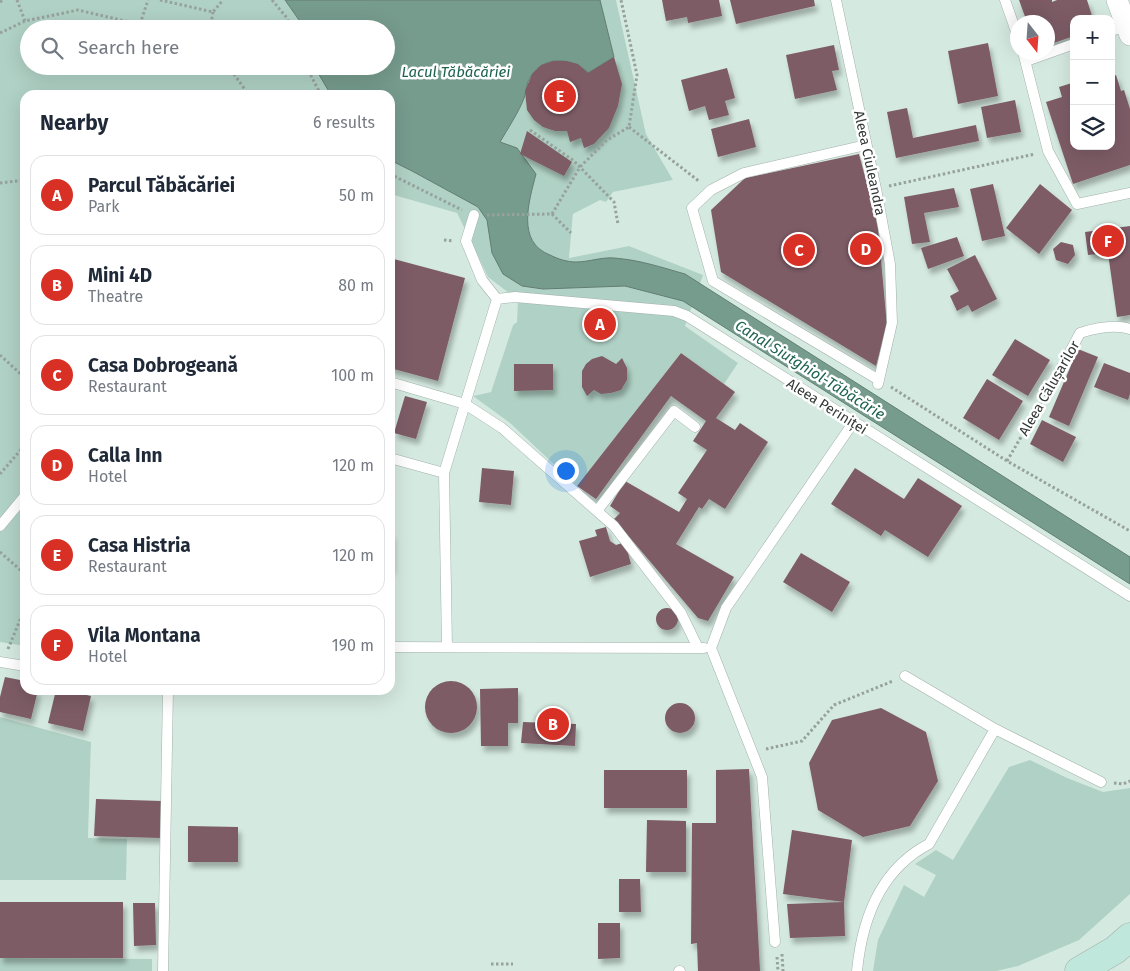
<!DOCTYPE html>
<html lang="en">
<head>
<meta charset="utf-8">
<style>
  :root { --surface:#fff; --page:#f6f6f7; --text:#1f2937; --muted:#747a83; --line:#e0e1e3; --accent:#d93025 }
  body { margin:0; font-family:"Fira Sans",sans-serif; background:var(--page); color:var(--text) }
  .controls { position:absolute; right:15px; top:15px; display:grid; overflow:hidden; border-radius:10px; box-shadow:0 5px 20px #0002 }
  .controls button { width:45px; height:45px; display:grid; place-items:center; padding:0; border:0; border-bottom:1px solid var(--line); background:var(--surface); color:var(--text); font:25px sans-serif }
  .compass { position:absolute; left:1010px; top:15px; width:45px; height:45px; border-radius:50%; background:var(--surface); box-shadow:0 5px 20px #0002; rotate:163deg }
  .you { position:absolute; left:565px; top:470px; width:18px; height:18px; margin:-12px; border:4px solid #fff; border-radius:50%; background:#1a73e8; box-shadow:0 0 0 8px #1a73e833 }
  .badge { display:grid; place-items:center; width:32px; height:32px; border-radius:50%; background:var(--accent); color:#fff; font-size:16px; font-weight:700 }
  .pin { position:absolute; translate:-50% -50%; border:2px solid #fff; box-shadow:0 1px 5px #0006 }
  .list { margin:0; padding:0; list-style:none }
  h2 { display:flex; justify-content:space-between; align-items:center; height:65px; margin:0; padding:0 20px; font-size:21px }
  h2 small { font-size:16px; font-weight:400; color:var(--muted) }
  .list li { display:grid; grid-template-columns:32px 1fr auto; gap:15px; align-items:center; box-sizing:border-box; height:80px; margin:0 10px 10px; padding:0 10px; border:1px solid var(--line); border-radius:15px }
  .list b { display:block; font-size:19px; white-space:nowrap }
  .list p { margin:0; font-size:16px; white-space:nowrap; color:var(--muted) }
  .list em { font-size:16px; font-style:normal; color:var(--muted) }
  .icon { flex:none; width:28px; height:28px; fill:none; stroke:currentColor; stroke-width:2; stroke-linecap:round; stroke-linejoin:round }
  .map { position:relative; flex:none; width:1130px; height:971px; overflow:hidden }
  .search { position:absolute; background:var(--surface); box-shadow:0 5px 20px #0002; left:20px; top:20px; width:375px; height:55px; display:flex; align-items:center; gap:12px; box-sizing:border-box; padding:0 18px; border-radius:28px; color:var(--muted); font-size:19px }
  .panel { position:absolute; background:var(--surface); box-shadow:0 5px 20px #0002; left:20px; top:90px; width:375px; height:605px; border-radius:15px }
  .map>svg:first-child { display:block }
  .built { fill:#d4e9e0; fill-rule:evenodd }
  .green { fill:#b0d1c5; fill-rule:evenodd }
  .water { fill:#769c8e; stroke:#627e73 }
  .building { fill:#7d5c66; filter:url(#shadow) }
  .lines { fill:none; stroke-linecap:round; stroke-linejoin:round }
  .lane-casing { stroke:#a3b1ab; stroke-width:11 }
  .street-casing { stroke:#a3b1ab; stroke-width:22 }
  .secondary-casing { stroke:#a3b1ab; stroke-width:29 }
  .path { stroke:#97a19d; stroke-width:3; stroke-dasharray:2.5 2.5; stroke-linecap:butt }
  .lane { stroke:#fff; stroke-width:10 }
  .street { stroke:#fff; stroke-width:21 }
  .secondary { stroke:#bfe7dc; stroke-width:28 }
  .labels { text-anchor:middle; stroke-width:5; stroke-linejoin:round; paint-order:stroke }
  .street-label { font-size:14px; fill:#323835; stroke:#fff }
  .water-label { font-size:15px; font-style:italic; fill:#1d634f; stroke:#fff }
</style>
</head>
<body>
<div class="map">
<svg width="1130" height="971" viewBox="0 0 1130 971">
  <defs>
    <filter id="shadow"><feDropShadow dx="3" dy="5.5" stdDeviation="2.5" flood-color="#0004"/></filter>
  </defs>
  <rect width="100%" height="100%" fill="#e6f4ee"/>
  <path class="built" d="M616 0H1130V971H152V960L0 958V880H125L127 840 88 839 91 742 0 717V642L25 646V690H390V533L395 492 390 490V194L457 213 488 277 518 296 517 322 513 325 491 392 473 396 510 423 577 486 681 353 723 384 738 363 685 326 702 275 629 246 569 258 573 214 613 192 673 180 646 134ZM1074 19H1111V146H1074ZM1018 22H1048V52H1018Z"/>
  <path class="green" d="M0 0H616L646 134 673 180 613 192 606 202 600 200 573 214 569 258 629 246 703 275 685 326 738 363 724 384 681 353 577 486 510 423 473 396 491 392 513 325 517 322 518 296 509 293 488 277 457 213 390 194V95H25V646L0 642ZM29 29H386V66H29Z
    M0 717 91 742 88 838 127 839 126 880H0Z
    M1030 760 1067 778 1103 792 1130 788V894L1079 940 1018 966 996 971H873L878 940 904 885 924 897 936 875 915 864 936 850 953 860 1009 767Z
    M0 958 152 959V971H0Z"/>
  <path class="water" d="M285 0H600L614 57 588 73C572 57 544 55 531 76 526 83 527 90 524 98 520 110 507 130 500 142L517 148 536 174C529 201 516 242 550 255 558 259 567 262 576 262 589 262 601 257 614 258 640 260 660 267 685 274L1130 557V584L683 301 625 286 543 289 522 286 503 274 492 253 487 220 478 207 412 171 390 160V95H331L314 66H386V29H301L299 20Z"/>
  <path class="building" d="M662 0H719L722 16 688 23 687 17 666 21Z
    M730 0H814L815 6 736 24Z
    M1019 0H1052V2L1057 0H1087L1093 19H1074V36L1048 45V22H1027Z
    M988 43 998 96 958 104 948 51Z
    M834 45 839 70 832 71 837 90 795 99 786 55Z
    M614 57 622 84 618 106 609 128 594 144 584 148 581 138 570 142 567 131H555L543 127 534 120 527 110 525 91 532 74 541 65 553 61H566L578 64 588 73Z
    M727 68 735 98 725 101 729 115 709 120 705 106 689 111 681 80Z
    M1116 75 1121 91 1124 90 1130 109V165L1073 184 1046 102 1062 97 1059 87 1072 83 1071 78H1074V146H1111V77Z
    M1015 100 1021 132 987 138 981 107Z
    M907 108 913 138 976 125 979 141 896 158 887 112Z
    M749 119 756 147 718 157 711 129Z
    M527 131 572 162 564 176 520 154Z
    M859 154 878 227 887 326 876 366 721 272 711 210 745 178Z
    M993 184 1005 236 982 241 970 189Z
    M1040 184 1072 210 1039 254 1006 228Z
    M954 188 959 207 924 213 930 242 912 244 904 197Z
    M1130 226V315L1117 317 1108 253 1088 255 1085 232Z
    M957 237 964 256 928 269 921 248Z
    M1061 242 1073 245 1075 255 1068 264 1056 260 1053 249Z
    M975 255 997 299 972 312 968 305 957 311 950 296 959 291 947 269Z
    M390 258 465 278 438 381 390 368Z
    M1015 339 1050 360 1028 396 992 375Z
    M1078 349 1098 357 1069 426 1049 417Z
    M681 353 735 392 716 418 735 430 740 423 768 442 725 509 709 499 702 509 699 507 676 544 734 577 708 621 698 618 614 519 620 513 610 506 625 481 679 512 687 499 678 493 707 450 693 441 706 421 671 396 596 499 577 486Z
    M602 356 616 364 622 358 627 368V380L621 390 611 393 601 394 594 390 587 396 582 387V371L586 364 592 359Z
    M1104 363 1130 373V394L1128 400 1094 387Z
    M514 364H553V390L514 391Z
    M987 379 1023 401 999 440 963 418Z
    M405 396 427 402 416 439 394 433Z
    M1042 420 1076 437 1063 462 1030 444Z
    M482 468 514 471 511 505 479 502Z
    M855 468 904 499 918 478 962 506 928 557 885 530 881 536 831 504Z
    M606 527 610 541 616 545 625 542 631 564 590 577 579 541 597 536 595 530Z
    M390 533H392V569H390Z
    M801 553 850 582 832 612 783 582Z
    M656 619a11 11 0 1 1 22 0a11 11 0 1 1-22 0Z
    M5 677 25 681V690H38L31 719 0 712V697Z
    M425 707a26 26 0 1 1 52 0a26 26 0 1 1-52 0Z
    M518 688V723H508V746H481L480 689Z
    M56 690H64L91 696 83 731 48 723Z
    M665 718a15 15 0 1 1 30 0a15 15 0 1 1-30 0Z
    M881 708 926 732 938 781 910 826 863 837 818 810 809 763 832 720Z
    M523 722 576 724 575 746 521 743Z
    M749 769 760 971H698L697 943 691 944 692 823H716V770Z
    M604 770H687V808H604Z
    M96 799 162 801 160 838 94 836Z
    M647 820 686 821V872H646Z
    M188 826 238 827V862H188Z
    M792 830 852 840 844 902 845 936 790 938 787 904 844 902 783 894Z
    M619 879H640L641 912H619Z
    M0 902H123V958H0Z
    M133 903H155L156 945 134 946Z
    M598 923H620V958L598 959Z"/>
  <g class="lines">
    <g class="lane-casing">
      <path id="lane" d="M836 0 876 189 890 264 892 323 878 384
        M1005 0 1018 37
        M1111 31 1127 26
        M1023 52 1048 151 1077 204 1130 193
        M1026 61 1074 44
        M866 145 744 173 711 190 692 208 713 281 879 380
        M497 299 515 297 674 311 687 316 1130 596
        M1056 378 1080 333C1096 328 1114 324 1130 329
        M390 382 465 404 502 428 614 526 681 613 698 648
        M390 458 444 473
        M597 511 674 411 695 427
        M0 526 25 496
        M390 647 704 648
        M447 647 444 473 497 299 482 280 466 241 474 215
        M0 662 25 666
        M905 676 995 729 1101 782
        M775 942 762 777 711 648 726 608 853 423
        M163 971 168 690
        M679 971H680
        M857 971C862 919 881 869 929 844L995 729"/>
    </g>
    <g class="street-casing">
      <path id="street" d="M1117 0 1130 35"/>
    </g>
    <g class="secondary-casing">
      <path id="secondary" d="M1079 971 1115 950 1130 937"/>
    </g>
    <path class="path" d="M17 0 25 21
      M160 0 213 12 223 0
      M272 0 287 18 291 29
      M0 2 3 0
      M140 24 148 0
      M210 29 213 12
      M0 33 25 21 78 10 159 29
      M228 66 249 95
      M306 66 321 95
      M629 127 700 182
      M530 130 574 161 614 202 618 224
      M390 174 462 210
      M0 183 25 180
      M889 186 1035 154
      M552 214 580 167 607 140 629 127 637 75 621 0
      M487 215 552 214 571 233
      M444 240 453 241
      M0 355 25 378
      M891 387 1007 461 1130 531
      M862 411 871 397
      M1007 461 1049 389
      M0 474 25 445
      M0 552 25 574
      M8 649 25 608
      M766 749 802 741 834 705 893 681
      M1114 783 1123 784 1130 781
      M782 954 783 971
      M777 957 778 971
      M491 964H513"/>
    <use href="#lane" class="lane"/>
    <use href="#street" class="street"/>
    <use href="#secondary" class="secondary"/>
  </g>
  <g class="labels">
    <g class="street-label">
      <text transform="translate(870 163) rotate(78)" y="5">Aleea Ciuleandra</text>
      <text transform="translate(1049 388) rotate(-60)" y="5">Aleea Călușarilor</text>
      <text transform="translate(827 406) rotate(32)" y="5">Aleea Periniței</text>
    </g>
    <g class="water-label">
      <text x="456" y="77">Lacul Tăbăcăriei</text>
      <text transform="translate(810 370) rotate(32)" y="5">Canal Siutghiol-Tăbăcărie</text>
    </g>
  </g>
</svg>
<div class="controls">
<button>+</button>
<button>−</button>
<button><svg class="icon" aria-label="layers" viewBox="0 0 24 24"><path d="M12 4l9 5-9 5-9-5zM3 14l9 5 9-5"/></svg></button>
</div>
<svg class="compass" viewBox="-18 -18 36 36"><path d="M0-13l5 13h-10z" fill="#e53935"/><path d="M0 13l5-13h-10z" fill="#747a83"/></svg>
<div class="you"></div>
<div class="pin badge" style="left:600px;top:324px">A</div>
<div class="pin badge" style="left:553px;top:724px">B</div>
<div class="pin badge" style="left:799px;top:250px">C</div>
<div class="pin badge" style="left:866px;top:249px">D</div>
<div class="pin badge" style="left:560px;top:96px">E</div>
<div class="pin badge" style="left:1108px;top:241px">F</div>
<div class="search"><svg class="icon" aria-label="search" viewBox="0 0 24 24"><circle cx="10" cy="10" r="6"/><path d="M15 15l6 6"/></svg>Search here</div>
<section class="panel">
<h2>Nearby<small>6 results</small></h2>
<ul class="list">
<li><span class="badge">A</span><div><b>Parcul Tăbăcăriei</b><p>Park</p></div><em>50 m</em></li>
<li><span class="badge">B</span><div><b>Mini 4D</b><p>Theatre</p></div><em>80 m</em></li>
<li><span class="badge">C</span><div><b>Casa Dobrogeană</b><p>Restaurant</p></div><em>100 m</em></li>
<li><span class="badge">D</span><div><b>Calla Inn</b><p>Hotel</p></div><em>120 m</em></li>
<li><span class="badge">E</span><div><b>Casa Histria</b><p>Restaurant</p></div><em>120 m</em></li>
<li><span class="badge">F</span><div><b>Vila Montana</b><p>Hotel</p></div><em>190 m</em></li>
</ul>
</section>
</div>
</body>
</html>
